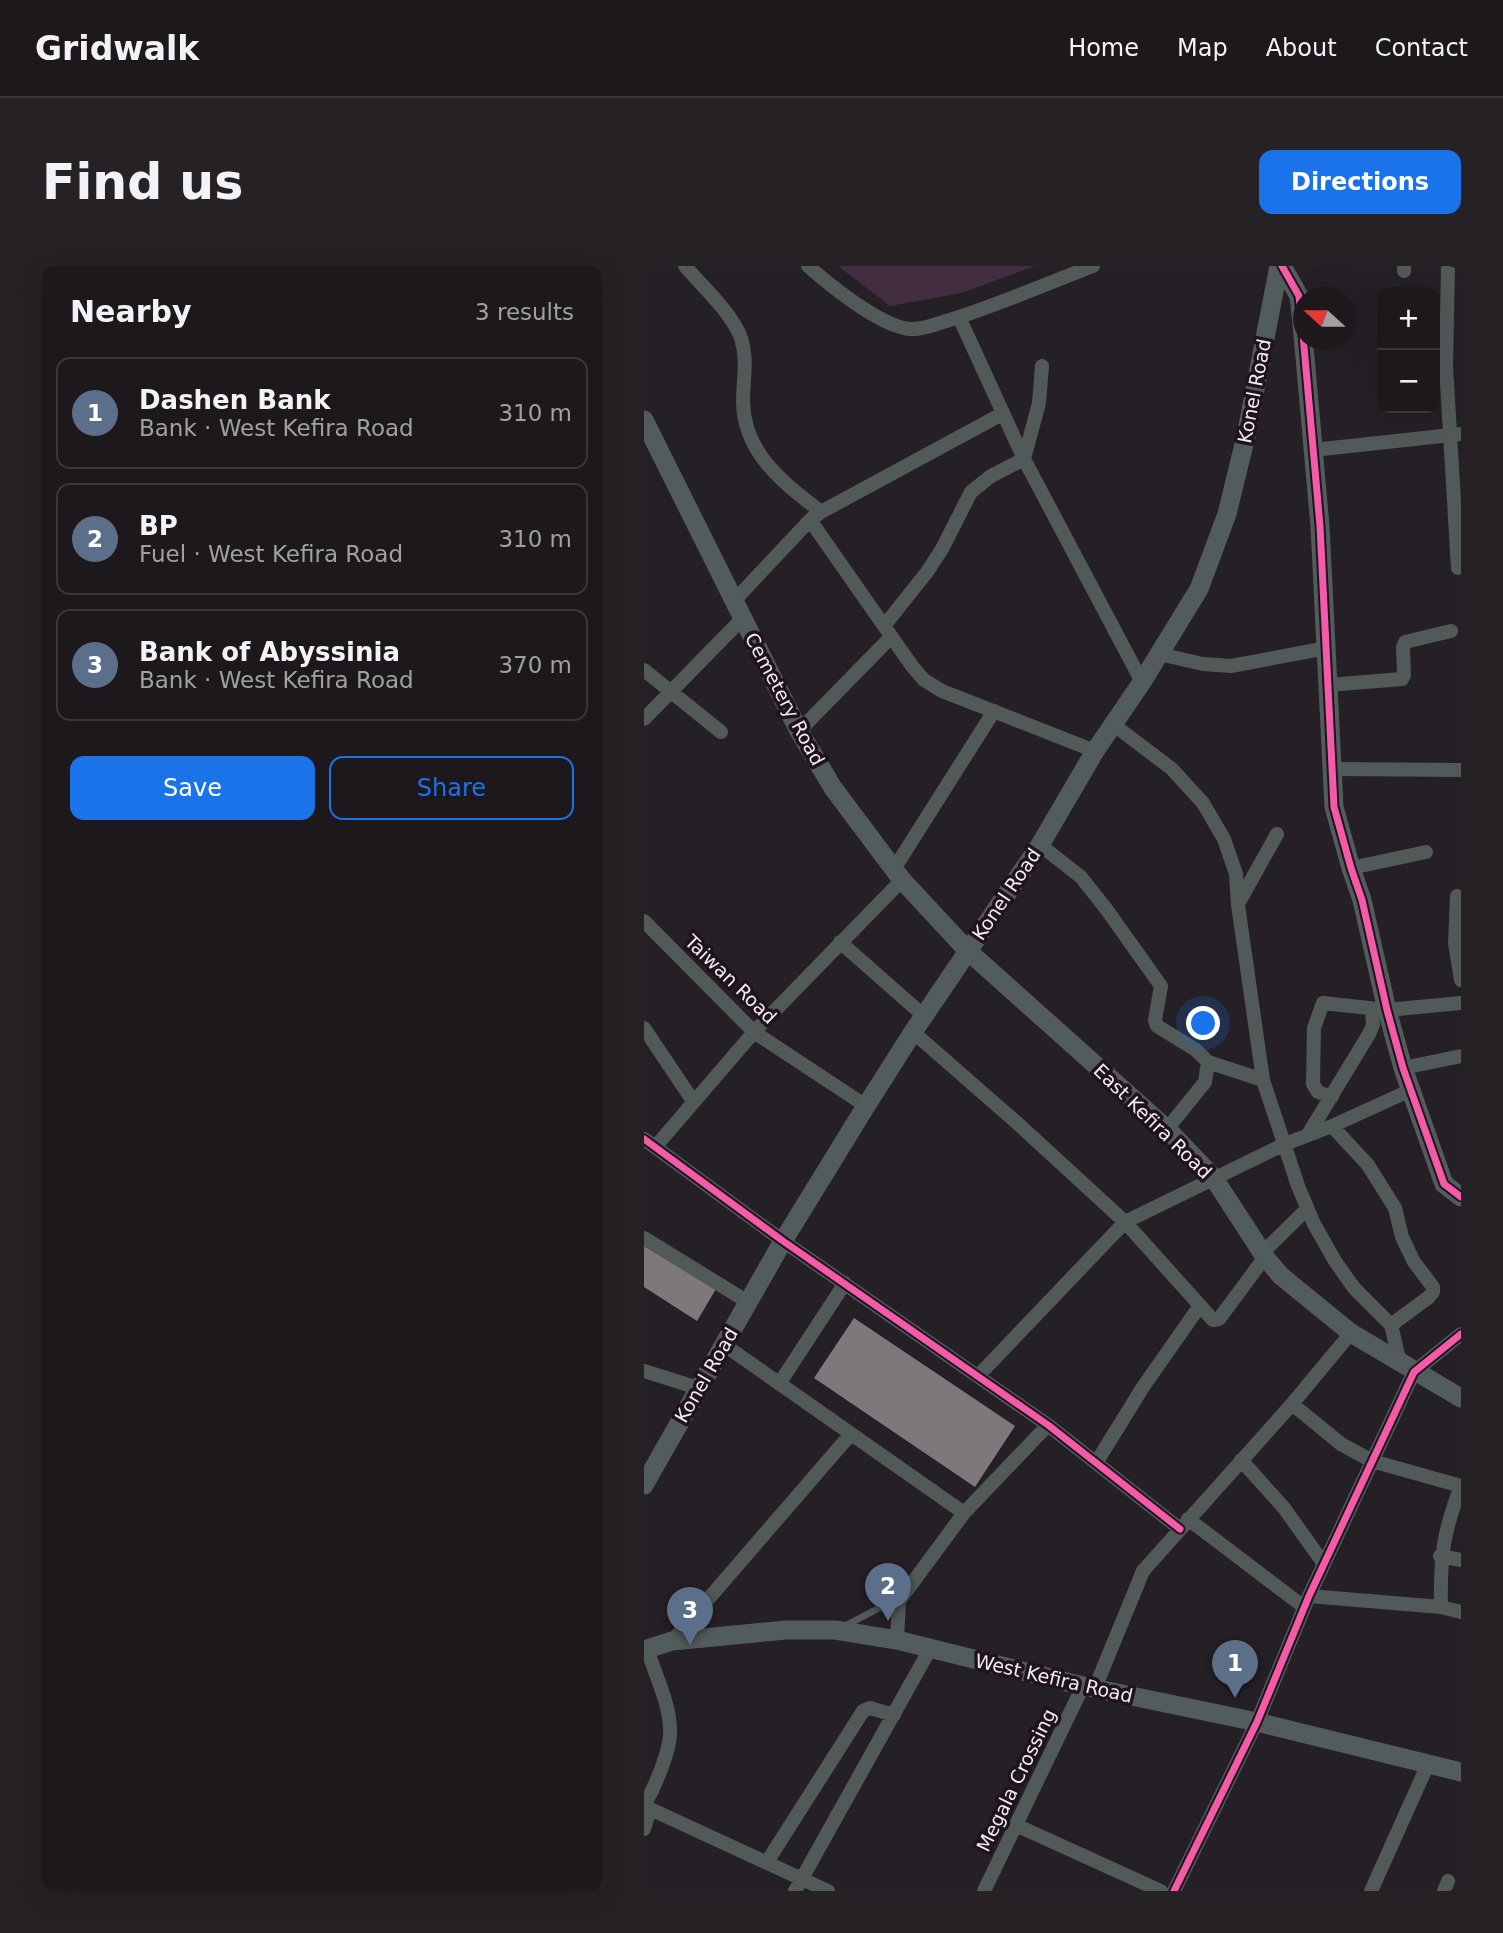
<!DOCTYPE html>
<html lang="en">
<head>
<meta charset="utf-8">
<style>
  :root { --surface:#1c181c; --page:#252125; --text:#f1f3f6; --muted:#a0a0a3; --line:#3a373b; --accent:#1a73e8 }
  body { margin:0; font-family:"DejaVu Sans",sans-serif; background:var(--page); color:var(--text) }
  .controls { position:absolute; right:21px; top:21px; display:grid; overflow:hidden; border-radius:14px; box-shadow:0 7px 28px #0002 }
  .controls button { width:63px; height:63px; display:grid; place-items:center; padding:0; border:0; border-bottom:2px solid var(--line); background:var(--surface); color:var(--text); font:35px sans-serif }
  .compass { position:absolute; left:649px; top:21px; width:63px; height:63px; border-radius:50%; background:var(--surface); box-shadow:0 7px 28px #0002; rotate:291deg }
  .you { position:absolute; left:560px; top:758px; width:24px; height:24px; margin:-18px; border:5px solid #fff; border-radius:50%; background:#1a73e8; box-shadow:0 0 0 10px #1a73e833 }
  .badge { display:grid; place-items:center; width:46px; height:46px; border-radius:50%; background:var(--accent); color:#fff; font-size:23px; font-weight:700 }
  .pin { position:absolute; translate:-50% -58px; filter:drop-shadow(0 2px 4px #0008) }
  .pin::after { content:''; position:absolute; top:37px; width:24px; height:21px; background:inherit; clip-path:polygon(0 0,100% 0,50% 100%) }
  .list { margin:0; padding:0; list-style:none }
  h2 { display:flex; justify-content:space-between; align-items:center; height:91px; margin:0; padding:0 28px; font-size:30px }
  h2 small { font-size:23px; font-weight:400; color:var(--muted) }
  .list li { display:grid; grid-template-columns:46px 1fr auto; gap:21px; align-items:center; box-sizing:border-box; height:112px; margin:0 14px 14px; padding:0 14px; border:2px solid var(--line); border-radius:14px }
  .list b { display:block; font-size:26px; white-space:nowrap }
  .list p { margin:0; font-size:23px; white-space:nowrap; color:var(--muted) }
  .list em { font-size:23px; font-style:normal; color:var(--muted) }
  .actions { display:flex; gap:14px; padding:21px 28px }
  .actions a { flex:1; padding:16px 0; border:2px solid var(--accent); border-radius:14px; text-align:center; font-size:24px; color:var(--accent) }
  .actions .main { background:var(--accent); color:#fff }
  .map { position:relative; flex:none; width:817px; height:1625px; overflow:hidden; border-radius:14px }
  header { display:flex; align-items:center; gap:42px; box-sizing:border-box; height:98px; padding:0 35px; background:var(--surface); border-bottom:2px solid var(--line) }
  header strong { font-size:33px }
  nav { display:flex; gap:38px; margin-inline-start:auto; font-size:24px }
  .intro { display:flex; align-items:center; justify-content:space-between; box-sizing:border-box; height:168px; padding:0 42px }
  h1 { margin:0; font-size:49px }
  .button { padding:18px 32px; border-radius:14px; background:var(--accent); color:#fff; font-size:24px; font-weight:700 }
  main { display:flex; gap:42px; padding:0 42px }
  aside { flex:1; background:var(--surface); border-radius:14px; box-shadow:0 7px 28px #0002 }
  .map>svg:first-child { display:block }
  .green { fill:#422e40 }
  .building { fill:#7e787d }
  .lines { fill:none; stroke-linecap:round; stroke-linejoin:round }
  .lane { stroke:#515959; stroke-width:7 }
  .street { stroke:#515959; stroke-width:14 }
  .secondary { stroke:#535c5c; stroke-width:19 }
  .cycleway-casing { stroke:#1f131d; stroke-width:11 }
  .cycleway { stroke:#f35aa7; stroke-width:7 }
  .labels { text-anchor:middle; stroke-width:7; stroke-linejoin:round; paint-order:stroke }
  .street-label { font-size:19px; fill:#f3ebf2; stroke:#1f131d }
</style>
</head>
<body>
<header>
<strong>Gridwalk</strong>
<nav><a>Home</a><a>Map</a><a>About</a><a>Contact</a></nav>
</header>
<div class="intro"><h1>Find us</h1><a class="button">Directions</a></div>
<main>
<aside>
<h2>Nearby<small>3 results</small></h2>
<ul class="list">
<li><span class="badge" style="background:#5c6f8a">1</span><div><b>Dashen Bank</b><p>Bank · West Kefira Road</p></div><em>310 m</em></li>
<li><span class="badge" style="background:#5c6f8a">2</span><div><b>BP</b><p>Fuel · West Kefira Road</p></div><em>310 m</em></li>
<li><span class="badge" style="background:#5c6f8a">3</span><div><b>Bank of Abyssinia</b><p>Bank · West Kefira Road</p></div><em>370 m</em></li>
</ul>
<div class="actions"><a class="main">Save</a><a>Share</a></div>
</aside>
<div class="map">
<svg width="817" height="1625" viewBox="0 0 817 1625">
  <rect width="100%" height="100%" fill="#252025"/>
  <path class="green" d="M194 0H391L317 27 246 40Z"/>
  <path class="building" d="M0 980 72 1023 53 1055 0 1021Z
    M210 1052 371 1160 331 1221 170 1112Z"/>
  <g class="lines">
    <path class="lane" d="M199 1361 237 1341 255 1335"/>
    <path class="street" d="M41 0C58 20 88 47 97 72 104 94 99 114 99 136 100 188 140 217 177 246
      M164 0C187 20 235 59 265 63 276 64 286 60 296 57 348 42 399 19 449 0
      M804 0 802 100 814 302
      M760 5V0
      M315 51 380 193 498 416
      M669 184 817 168
      M166 254 268 400 280 414 298 425 451 485
      M89 336 166 254 177 246 358 148
      M240 360 283 306 298 283 327 226 347 210 380 193 395 137 398 100
      M515 388 559 398 587 400 683 382
      M0 404 77 466
      M684 419 758 413 760 409 759 381 761 376 807 365
      M0 453 99 352
      M470 459 528 503 559 537 580 573 592 608 594 639 619 814 654 920 670 958 691 995 710 1022 747 1059 756 1097
      M155 465 247 371
      M687 503 817 504
      M396 579 437 611 463 644 517 720 511 754 513 760 552 784 564 796 619 814
      M707 602 782 586
      M250 603 350 445
      M813 630 811 677 817 714
      M594 638 633 568
      M0 655 110 766 222 840
      M196 676 280 750
      M0 762 49 835
      M269 766 372 856 481 956 569 1054 575 1053 621 991
      M759 802 817 790
      M688 831 674 826 669 818 670 762 679 737 743 744 817 737
      M688 860 724 899 751 942 758 971 770 996 789 1021V1026L785 1031 747 1059
      M523 863 561 816 564 796
      M665 867 725 768 729 759 728 743
      M0 873 139 975 404 1159 536 1263
      M12 880 110 766 258 614
      M0 972 104 1036
      M618 987 663 943
      M79 1078 320 1247
      M0 1105 54 1122
      M334 1110 481 956 641 878 688 860 767 824
      M135 1118 201 1017
      M648 1138 697 1178 728 1195 817 1220
      M597 1194 640 1242 680 1298
      M452 1197 499 1121 555 1041
      M544 1253 660 1341
      M796 1290 817 1294
      M665 1330 797 1341 817 1346
      M797 1341C796 1290 799 1267 817 1220
      M253 1374 255 1335 320 1247 404 1159
      M28 1375 206 1169
      M451 1422 499 1305 648 1138 707 1067
      M0 1540 184 1625
      M0 1540C10 1522 28 1483 26 1462 25 1436 11 1408 3 1383
      M372 1559 517 1625
      M0 1563 6 1543
      M123 1596 219 1445 226 1442 250 1449
      M151 1625 286 1383
      M340 1625 439 1420
      M530 1625 613 1456 665 1330 770 1106 817 1068
      M727 1625 784 1498
      M800 1625 804 1615"/>
    <path class="secondary" d="M638 0 655 30 658 58 676 260 690 541 707 602 718 634 743 744 759 802 800 918 817 931
      M0 154 155 465 189 522 258 614 324 685 523 863 569 911 621 991 637 1010 707 1067 817 1132
      M0 1219 139 975 222 840 269 766 396 579 451 485 498 416 555 323 583 248 602 170 635 0
      M0 1384 28 1375 142 1364H191L253 1374 439 1420 613 1456 817 1506"/>
    <g class="cycleway-casing">
      <path id="cycleway" d="M638 0 655 30 658 58 676 260 690 541 707 602 718 634 743 744 759 802 800 918 817 931
        M0 873 139 975 404 1159 536 1263
        M530 1625 613 1456 665 1330 770 1106 817 1068"/>
    </g>
    <use href="#cycleway" class="cycleway"/>
  </g>
  <g class="labels">
    <g class="street-label">
      <text transform="translate(610 125) rotate(-79)" y="7">Konel Road</text>
      <text transform="translate(141 433) rotate(62)" y="7">Cemetery Road</text>
      <text transform="translate(362 628) rotate(-56)" y="7">Konel Road</text>
      <text transform="translate(87 713) rotate(44)" y="7">Taiwan Road</text>
      <text transform="translate(509 855) rotate(44)" y="7">East Kefira Road</text>
      <text transform="translate(62 1109) rotate(-60)" y="7">Konel Road</text>
      <text transform="translate(410 1412) rotate(13)" y="7">West Kefira Road</text>
      <text transform="translate(372 1514) rotate(-64)" y="7">Megala Crossing</text>
    </g>
  </g>
</svg>
<div class="controls">
<button>+</button>
<button>−</button>
</div>
<svg class="compass" viewBox="-18 -18 36 36"><path d="M0-13l5 13h-10z" fill="#e53935"/><path d="M0 13l5-13h-10z" fill="#a0a0a3"/></svg>
<div class="you"></div>
<div class="pin badge" style="left:591px;top:1432px;background:#5c6f8a">1</div>
<div class="pin badge" style="left:244px;top:1355px;background:#5c6f8a">2</div>
<div class="pin badge" style="left:46px;top:1379px;background:#5c6f8a">3</div>
</div>
</main>
</body>
</html>
